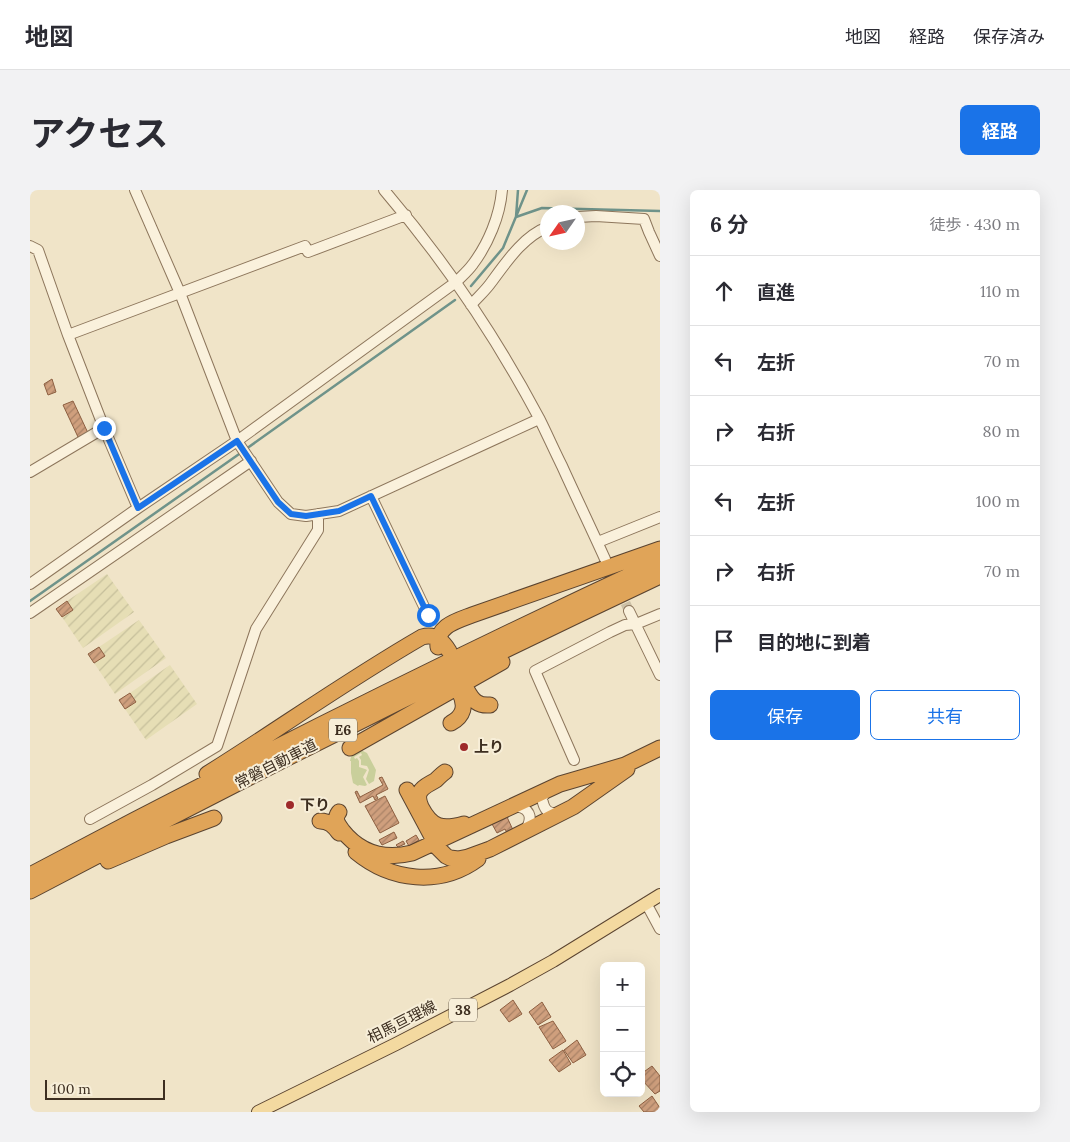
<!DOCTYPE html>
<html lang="ja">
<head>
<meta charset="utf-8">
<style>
  :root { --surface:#fff; --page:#f2f2f3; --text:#2b2b33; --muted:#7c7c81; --line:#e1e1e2; --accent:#1a73e8 }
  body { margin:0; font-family:Lora,"Noto Sans JP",serif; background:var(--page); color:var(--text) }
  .controls { position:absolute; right:15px; bottom:15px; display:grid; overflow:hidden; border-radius:8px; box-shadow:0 5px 20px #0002 }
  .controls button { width:45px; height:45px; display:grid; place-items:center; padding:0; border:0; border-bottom:1px solid var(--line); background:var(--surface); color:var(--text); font:25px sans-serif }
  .compass { position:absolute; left:510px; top:15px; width:45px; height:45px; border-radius:50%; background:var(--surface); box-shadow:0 5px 20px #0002; rotate:236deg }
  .scale { position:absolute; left:15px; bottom:12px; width:120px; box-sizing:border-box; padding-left:5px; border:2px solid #3d2e20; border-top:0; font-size:14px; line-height:18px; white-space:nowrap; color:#3d2e20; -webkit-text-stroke:4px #f7eed8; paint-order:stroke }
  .stop { position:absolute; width:15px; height:15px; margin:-11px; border:4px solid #1a73e8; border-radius:50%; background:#fff }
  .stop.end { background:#1a73e8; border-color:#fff; box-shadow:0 1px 5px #0008 }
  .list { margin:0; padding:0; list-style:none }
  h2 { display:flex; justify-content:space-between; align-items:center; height:65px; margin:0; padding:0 20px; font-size:21px }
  h2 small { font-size:16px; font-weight:400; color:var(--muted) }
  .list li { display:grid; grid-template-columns:32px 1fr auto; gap:15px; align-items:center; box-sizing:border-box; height:70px; padding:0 20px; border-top:1px solid var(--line) }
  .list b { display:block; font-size:19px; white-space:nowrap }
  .list em { font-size:16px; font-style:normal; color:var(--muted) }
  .actions { display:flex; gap:10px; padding:15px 20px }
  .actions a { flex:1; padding:11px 0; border:1px solid var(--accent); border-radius:8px; text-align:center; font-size:18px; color:var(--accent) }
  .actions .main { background:var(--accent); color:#fff }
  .icon { flex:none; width:28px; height:28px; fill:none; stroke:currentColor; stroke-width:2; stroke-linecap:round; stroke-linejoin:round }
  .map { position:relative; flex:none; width:630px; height:922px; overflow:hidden; border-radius:8px }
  header { display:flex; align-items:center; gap:30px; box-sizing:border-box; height:70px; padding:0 25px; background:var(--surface); border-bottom:1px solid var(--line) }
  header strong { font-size:24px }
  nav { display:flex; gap:28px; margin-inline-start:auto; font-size:18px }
  .intro { display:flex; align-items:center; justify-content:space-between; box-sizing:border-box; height:120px; padding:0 30px }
  h1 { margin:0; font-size:35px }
  .button { padding:12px 22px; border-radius:8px; background:var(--accent); color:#fff; font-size:18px; font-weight:700 }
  main { display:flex; gap:30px; padding:0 30px }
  aside { flex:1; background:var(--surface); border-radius:8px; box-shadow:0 5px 20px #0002 }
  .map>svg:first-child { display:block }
  .farmland { fill:url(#farmland-furrows) }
  .grass { fill:#c9cf9b }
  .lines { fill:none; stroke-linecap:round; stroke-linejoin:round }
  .stream { stroke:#6f938a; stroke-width:2.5 }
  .building { fill:url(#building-hatch); stroke:#8d5f41 }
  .minor-tunnel { stroke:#ccc0a6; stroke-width:10; stroke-dasharray:10 5; stroke-linecap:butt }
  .minor-casing { stroke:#8d765c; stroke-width:12 }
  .major-casing { stroke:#5b4430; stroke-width:14 }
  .highway-casing { stroke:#5b4430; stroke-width:17 }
  .minor { stroke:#faf1dc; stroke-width:10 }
  .major { stroke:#f3d9a0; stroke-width:12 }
  .highway { stroke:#e0a458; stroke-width:15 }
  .route { stroke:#1a73e8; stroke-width:6 }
  .poi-dot { fill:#9e2a2b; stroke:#f7eed8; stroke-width:2 }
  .labels { text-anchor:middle; stroke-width:4; stroke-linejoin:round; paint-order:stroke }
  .shield { fill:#f7eed8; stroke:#756857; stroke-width:1 }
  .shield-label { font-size:14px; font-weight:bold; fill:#3d2e20 }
  .poi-label { font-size:15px; font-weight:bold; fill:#3d2e20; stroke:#f7eed8; text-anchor:start }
  .street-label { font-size:15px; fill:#3d2e20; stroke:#f7eed8 }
</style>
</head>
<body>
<header>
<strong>地図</strong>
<nav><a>地図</a><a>経路</a><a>保存済み</a></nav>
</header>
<div class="intro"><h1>アクセス</h1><a class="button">経路</a></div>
<main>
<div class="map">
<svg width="630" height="922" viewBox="0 0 630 922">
  <defs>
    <pattern id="farmland-furrows" width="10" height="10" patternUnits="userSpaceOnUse" patternTransform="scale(1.25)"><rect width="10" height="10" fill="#e6deb5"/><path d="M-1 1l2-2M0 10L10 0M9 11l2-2" fill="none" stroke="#c6bf9b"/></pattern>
    <pattern id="building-hatch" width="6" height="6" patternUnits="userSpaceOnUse" patternTransform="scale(1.25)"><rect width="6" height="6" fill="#cf9f7d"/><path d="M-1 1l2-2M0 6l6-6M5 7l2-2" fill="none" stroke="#a98266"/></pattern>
  </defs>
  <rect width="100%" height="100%" fill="#f0e4c8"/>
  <path class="farmland" d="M77 384 104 422 53 458 32 427 43 420 37 411Z
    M109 430 136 468 85 504 64 473 74 466 69 457Z
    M140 475 167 514 116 550 95 519 106 512 100 503Z"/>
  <path class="grass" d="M331 560 337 563 346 580 344 591 339 594 336 589 339 580 337 576 331 575V570L329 567 332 565 331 563 324 567 325 569 327 568 329 571V577L335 579 337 580 333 587 337 595 335 596 329 595 328 596 323 593 321 583V571H320C321 564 325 563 331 560Z"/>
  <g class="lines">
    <path class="stream" d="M488 0 486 27 512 18 630 21
      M441 96 473 58 497 0
      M216 259 425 110
      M0 411 212 262"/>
  </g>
  <path class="building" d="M22 189 26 202 18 205 14 194Z
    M43 211 58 243 48 247 33 215Z
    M37 411 43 420 32 427 26 419Z
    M69 457 75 466 64 473 58 464Z
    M100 503 106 512 95 519 89 510Z
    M352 587 358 599 346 605 348 608 345 610 343 606 330 613 325 602 327 601 330 607 353 595 349 588Z
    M355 606 369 633 350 643 335 616Z
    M477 627 483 640 477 643 475 639 467 643 462 634Z
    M364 642 367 648 352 655 349 650Z
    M386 645 389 650 379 656 376 651Z
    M373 651 375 654 368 657 366 655Z
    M483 810 492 824 479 832 470 820Z
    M512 812 521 827 508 835 499 822Z
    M523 831 536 851 523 859 509 837Z
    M547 850 556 865 543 873 534 860Z
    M533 860 541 874 529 882 519 870Z
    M622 876 630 886V901L625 904 611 889V884Z
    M622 906 630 918V921L628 922H614L609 916Z"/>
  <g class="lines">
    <path class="minor-tunnel" d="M577 372 599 421"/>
    <g class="minor-casing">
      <path id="minor" d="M105 0 150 103 207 251 248 312 261 324 276 326 309 321 509 229
        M354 0C414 70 466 147 509 228 517 244 524 260 532 276 546 307 561 338 575 369
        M548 27 566 26 614 29 619 42 630 66
        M0 56 8 60 38 145 74 238 108 318
        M441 115C447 108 454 102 460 94 475 74 493 46 518 37
        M38 145 275 56 278 62 376 25
        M0 282 74 238
        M341 306 398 425
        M568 352 630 327
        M0 394 108 318 207 251 426 92C432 86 438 81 443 74 458 54 470 26 472 0
        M599 421 630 485
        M0 423 221 271
        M544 570 505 481 580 442 595 435 606 434 630 424
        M517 600 512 608C514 620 517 623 528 624
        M483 616C500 617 504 627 495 641
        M60 629 122 595 187 556 226 439 288 340V324
        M616 713 630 739"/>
    </g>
    <g class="major-casing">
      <path id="major" d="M228 922 366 854 480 795 523 771 630 705"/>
    </g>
    <g class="highway-casing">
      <path id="highway" d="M408 457C406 436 426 431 442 425L630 359
        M437 500C443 511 448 516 460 515
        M421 533C434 526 436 516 430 503
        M320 558 472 472
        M415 582C412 584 409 587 406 590 400 594 393 596 390 602 387 607 389 612 391 617 402 638 412 640 434 634
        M177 584C249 539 319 489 392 447 405 443 413 451 419 461
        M377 600 408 658 416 666 420 668 428 669 438 667 460 659 543 617 597 579
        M309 622C304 629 307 633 312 640 330 663 354 670 382 663L530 594 595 575 630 558
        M290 631C299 631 304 636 309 643
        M326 662C361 691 410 697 448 669
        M78 671 136 646 184 628
        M0 685C207 575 417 470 630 371
        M0 701C208 591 418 486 630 386"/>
    </g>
    <use href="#minor" class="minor"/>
    <use href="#major" class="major"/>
    <use href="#highway" class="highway"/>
  </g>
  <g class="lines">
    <path class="route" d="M74 238 108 318 207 251 248 312 261 324 276 326 309 321 341 306 398 425"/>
  </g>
  <g class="poi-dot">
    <circle cx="434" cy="557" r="5"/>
    <circle cx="260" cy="615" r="5"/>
  </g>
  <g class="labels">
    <g class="shield">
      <rect x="299" y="528.5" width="28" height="23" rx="4"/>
      <rect x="419" y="808.5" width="28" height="23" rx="4"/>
    </g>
    <g class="shield-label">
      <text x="313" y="545">E6</text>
      <text x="433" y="825">38</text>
    </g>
    <g class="poi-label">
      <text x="444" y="562">上り</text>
      <text x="270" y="620">下り</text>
    </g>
    <g class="street-label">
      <text transform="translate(246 574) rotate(-27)" y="5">常磐自動車道</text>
      <text transform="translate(372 832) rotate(-27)" y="5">相馬亘理線</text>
    </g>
  </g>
</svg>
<div class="controls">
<button>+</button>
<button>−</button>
<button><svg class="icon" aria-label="locate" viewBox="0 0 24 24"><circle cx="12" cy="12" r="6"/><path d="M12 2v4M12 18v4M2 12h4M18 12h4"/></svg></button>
</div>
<svg class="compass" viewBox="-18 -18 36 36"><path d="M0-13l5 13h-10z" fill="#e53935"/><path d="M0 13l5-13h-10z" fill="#7c7c81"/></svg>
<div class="scale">100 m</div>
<div class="stop" style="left:398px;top:425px"></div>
<div class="stop end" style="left:74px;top:238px"></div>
</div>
<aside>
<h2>6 分<small>徒歩 · 430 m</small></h2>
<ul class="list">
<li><svg class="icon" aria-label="ahead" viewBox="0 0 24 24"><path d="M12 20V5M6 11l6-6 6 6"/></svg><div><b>直進</b></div><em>110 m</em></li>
<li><svg class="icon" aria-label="left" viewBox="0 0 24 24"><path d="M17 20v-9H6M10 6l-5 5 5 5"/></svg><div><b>左折</b></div><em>70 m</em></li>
<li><svg class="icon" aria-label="right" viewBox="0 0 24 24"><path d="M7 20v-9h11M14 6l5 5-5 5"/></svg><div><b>右折</b></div><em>80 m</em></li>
<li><svg class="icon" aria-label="left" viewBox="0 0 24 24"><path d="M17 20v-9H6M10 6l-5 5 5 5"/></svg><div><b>左折</b></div><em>100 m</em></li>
<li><svg class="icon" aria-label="right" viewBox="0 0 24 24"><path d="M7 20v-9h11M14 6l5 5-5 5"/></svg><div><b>右折</b></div><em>70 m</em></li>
<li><svg class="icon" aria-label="arrive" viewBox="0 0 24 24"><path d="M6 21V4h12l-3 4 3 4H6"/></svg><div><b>目的地に到着</b></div></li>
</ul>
<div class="actions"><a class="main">保存</a><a>共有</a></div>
</aside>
</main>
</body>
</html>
